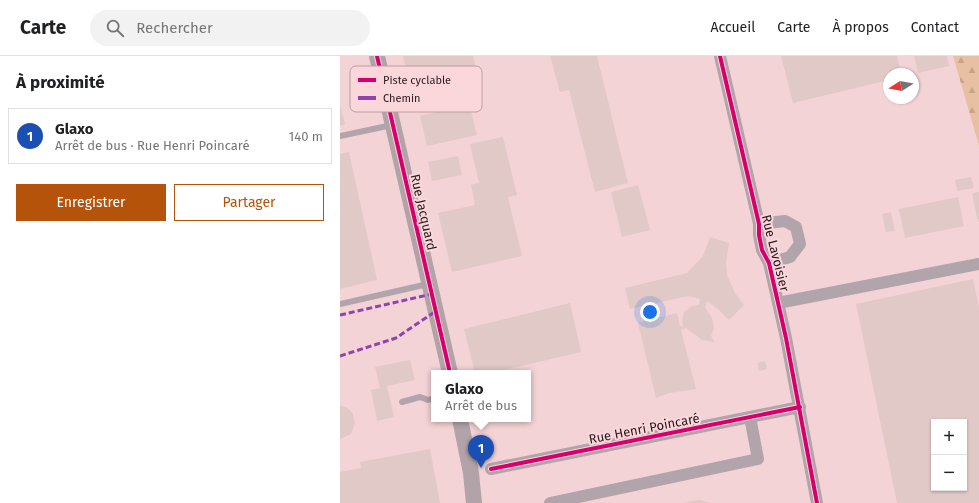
<!DOCTYPE html>
<html lang="fr">
<head>
<meta charset="utf-8">
<style>
  :root { --surface:#fff; --page:#f2f2f2; --text:#202124; --muted:#757577; --line:#e0e0e0; --accent:#b45309 }
  body { margin:0; font-family:"Fira Sans",sans-serif; background:var(--page); color:var(--text) }
  .controls { position:absolute; right:12px; bottom:12px; display:grid; overflow:hidden; border-radius:0px; box-shadow:0 1px 3px #0004 }
  .controls button { width:36px; height:36px; display:grid; place-items:center; padding:0; border:0; border-bottom:1px solid var(--line); background:var(--surface); color:var(--text); font:20px sans-serif }
  .compass { position:absolute; left:543px; top:12px; width:36px; height:36px; border-radius:50%; background:var(--surface); box-shadow:0 1px 3px #0004; rotate:259deg }
  .you { position:absolute; left:310px; top:256px; width:14px; height:14px; margin:-10px; border:3px solid #fff; border-radius:50%; background:#1a73e8; box-shadow:0 0 0 6px #1a73e833 }
  .badge { display:grid; place-items:center; width:26px; height:26px; border-radius:50%; background:var(--accent); color:#fff; font-size:13px; font-weight:700 }
  .pin { position:absolute; translate:-50% -33px; filter:drop-shadow(0 1px 2px #0008) }
  .pin::after { content:''; position:absolute; top:21px; width:14px; height:12px; background:inherit; clip-path:polygon(0 0,100% 0,50% 100%) }
  .popup { position:absolute; left:91px; top:314px; width:100px; height:52px; box-sizing:border-box; display:grid; place-content:center; border-radius:0px; background:var(--surface); filter:drop-shadow(0 1px 3px #0005); font-size:13px; white-space:nowrap; color:var(--muted) }
  .popup b { font-size:15px; color:var(--text) }
  .popup::after { content:''; position:absolute; left:50%; top:100%; margin-left:-8px; border:8px solid transparent; border-top-color:var(--surface) }
  .list { margin:0; padding:0; list-style:none }
  h2 { display:flex; justify-content:space-between; align-items:center; height:52px; margin:0; padding:0 16px; font-size:17px }
  h2 small { font-size:13px; font-weight:400; color:var(--muted) }
  .list li { display:grid; grid-template-columns:26px 1fr auto; gap:12px; align-items:center; box-sizing:border-box; height:56px; margin:0 8px 8px; padding:0 8px; border:1px solid var(--line); border-radius:0px }
  .list b { display:block; font-size:15px; white-space:nowrap }
  .list p { margin:0; font-size:13px; white-space:nowrap; color:var(--muted) }
  .list em { font-size:13px; font-style:normal; color:var(--muted) }
  .actions { display:flex; gap:8px; padding:12px 16px }
  .actions a { flex:1; padding:9px 0; border:1px solid var(--accent); border-radius:0px; text-align:center; font-size:14px; color:var(--accent) }
  .actions .main { background:var(--accent); color:#fff }
  .icon { flex:none; width:22px; height:22px; fill:none; stroke:currentColor; stroke-width:2; stroke-linecap:round; stroke-linejoin:round }
  .map { position:relative; flex:none; width:639px; height:447px; overflow:hidden }
  header { display:flex; align-items:center; gap:24px; box-sizing:border-box; height:56px; padding:0 20px; background:var(--surface); border-bottom:1px solid var(--line) }
  header strong { font-size:19px }
  nav { display:flex; gap:22px; margin-inline-start:auto; font-size:14px }
  .search { width:280px; height:36px; background:var(--page); display:flex; align-items:center; gap:10px; box-sizing:border-box; padding:0 14px; border-radius:22px; color:var(--muted); font-size:15px }
  main { display:flex }
  aside { flex:1; background:var(--surface) }
  .map>svg:first-child { display:block }
  .built { fill:#f4d3d7; fill-rule:evenodd }
  .forest { fill:url(#forest-firs) }
  .building { fill:#e0c9c6; fill-rule:evenodd }
  .lines { fill:none; stroke-linecap:round; stroke-linejoin:round }
  .lane { stroke:#b1a4aa; stroke-width:6 }
  .street { stroke:#b1a4aa; stroke-width:12 }
  .secondary { stroke:#b2a3a9; stroke-width:16 }
  .quiet { stroke:#8e44ad; stroke-width:3; stroke-dasharray:6 3; stroke-linecap:butt }
  .cycleway-casing { stroke:#fbd7db; stroke-width:6 }
  .cycleway { stroke:#d6006c; stroke-width:4 }
  .labels { text-anchor:middle; stroke-width:4; stroke-linejoin:round; paint-order:stroke }
  .street-label { font-size:13px; fill:#271a1c; stroke:#fbd7db }
  .key { fill:#fbd7db; stroke:#bb9ea2; stroke-width:1 }
  .key-label { font-size:11px; fill:#271a1c }
</style>
</head>
<body>
<header>
<strong>Carte</strong>
<div class="search"><svg class="icon" aria-label="search" viewBox="0 0 24 24"><circle cx="10" cy="10" r="6"/><path d="M15 15l6 6"/></svg>Rechercher</div>
<nav><a>Accueil</a><a>Carte</a><a>À propos</a><a>Contact</a></nav>
</header>
<main>
<aside>
<h2>À proximité<small></small></h2>
<ul class="list">
<li><span class="badge" style="background:#1a4fb4">1</span><div><b>Glaxo</b><p>Arrêt de bus · Rue Henri Poincaré</p></div><em>140 m</em></li>
</ul>
<div class="actions"><a class="main">Enregistrer</a><a>Partager</a></div>
</aside>
<div class="map">
<svg width="639" height="447" viewBox="0 0 639 447">
  <defs>
    <pattern id="forest-firs" width="22" height="20" patternUnits="userSpaceOnUse"><rect width="22" height="20" fill="#e7bfa2"/><path d="M5 1l3.5 6h-7zM16 11l3.5 6h-7z" fill="#c6a48b"/></pattern>
  </defs>
  <rect width="100%" height="100%" fill="#f3dfe1"/>
  <path class="built" d="M0 0H613L639 90V447H0ZM549 18H573V42H549ZM94 317H188V363H94ZM594 366H624V432H594Z"/>
  <path class="forest" d="M613 0H639V90Z"/>
  <path class="building" d="M63 0H133L138 21 71 36Z
    M210 0H257L288 127 255 136 229 34 220 36Z
    M441 0H557L561 18H549V24L453 47Z
    M574 0H607L609 10 578 17Z
    M129 48 137 79 87 90 80 60Z
    M0 50 5 68 0 70Z
    M163 81 177 139 168 141 182 200 112 216 98 157 135 149 131 129 139 127 130 88Z
    M9 96 37 224 0 233V98Z
    M118 100 122 119 92 125 88 106Z
    M631 121 634 132 617 135 615 124Z
    M298 129 310 174 282 181 271 136Z
    M639 136V166H638L632 137Z
    M618 141 624 170 565 182 559 153Z
    M551 156 555 175 546 176 542 158Z
    M370 181 389 187 386 207 387 219 395 237 404 249 389 264 379 254 367 245 365 251 372 262 374 272 371 280 375 286 362 284 346 272 341 274 356 333 329 337 316 342 298 267 337 257 340 270H343L342 264 344 256 352 250 359 249 360 243 348 240 290 253 285 232 347 217 363 200Z
    M633 223 639 251V447H557L516 248ZM594 366H624V432H594Z
    M230 247 241 296 151 317H135L124 273Z
    M70 304 75 324 47 330 54 361 37 365 31 334 40 332 35 311Z
    M425 305 427 313 419 315 417 307Z
    M0 350 6 351 12 356 15 367 11 378 0 383Z
    M90 393 100 447H0V416L21 412 20 406Z
    M360 444 370 447H344L351 445Z"/>
  <g class="lines">
    <path class="lane" d="M0 80 52 69
      M0 248 88 228
      M62 346 80 341 88 344 94 342"/>
    <path class="street" d="M380 0 419 168V179L422 194 429 207 446 282 477 447
      M419 168 445 165 456 171 460 188 450 201 429 207
      M438 247 639 208
      M151 413 460 351
      M210 447 418 403 410 361"/>
    <path class="secondary" d="M37 0 110 317
      M120 363 131 417 134 447"/>
    <path class="quiet" d="M0 259 92 238
      M0 300 56 282 96 255"/>
    <g class="cycleway-casing">
      <path id="cycleway" d="M37 0 110 317
        M380 0 419 168V179L422 194 429 207 446 282 477 447
        M151 413 460 351"/>
    </g>
    <use href="#cycleway" class="cycleway"/>
  </g>
  <g class="labels">
    <g class="street-label">
      <text transform="translate(84 156) rotate(77)" y="5">Rue Jacquard</text>
      <text transform="translate(436 197) rotate(76)" y="5">Rue Lavoisier</text>
      <text transform="translate(304 372) rotate(-11)" y="5">Rue Henri Poincaré</text>
    </g>
  </g>
  <rect x="10" y="10" width="132" height="46" rx="6" class="key"/>
  <rect x="18" y="22" width="18" height="4" fill="#d6006c"/>
  <rect x="18" y="40" width="18" height="4" fill="#8e44ad"/>
  <g class="key-label">
    <text x="43" y="28">Piste cyclable</text>
    <text x="43" y="46">Chemin</text>
  </g>
</svg>
<div class="controls">
<button>+</button>
<button>−</button>
</div>
<svg class="compass" viewBox="-18 -18 36 36"><path d="M0-13l5 13h-10z" fill="#e53935"/><path d="M0 13l5-13h-10z" fill="#757577"/></svg>
<div class="you"></div>
<div class="pin badge" style="left:141px;top:412px;background:#1a4fb4">1</div>
<div class="popup"><b>Glaxo</b>Arrêt de bus</div>
</div>
</main>
</body>
</html>
